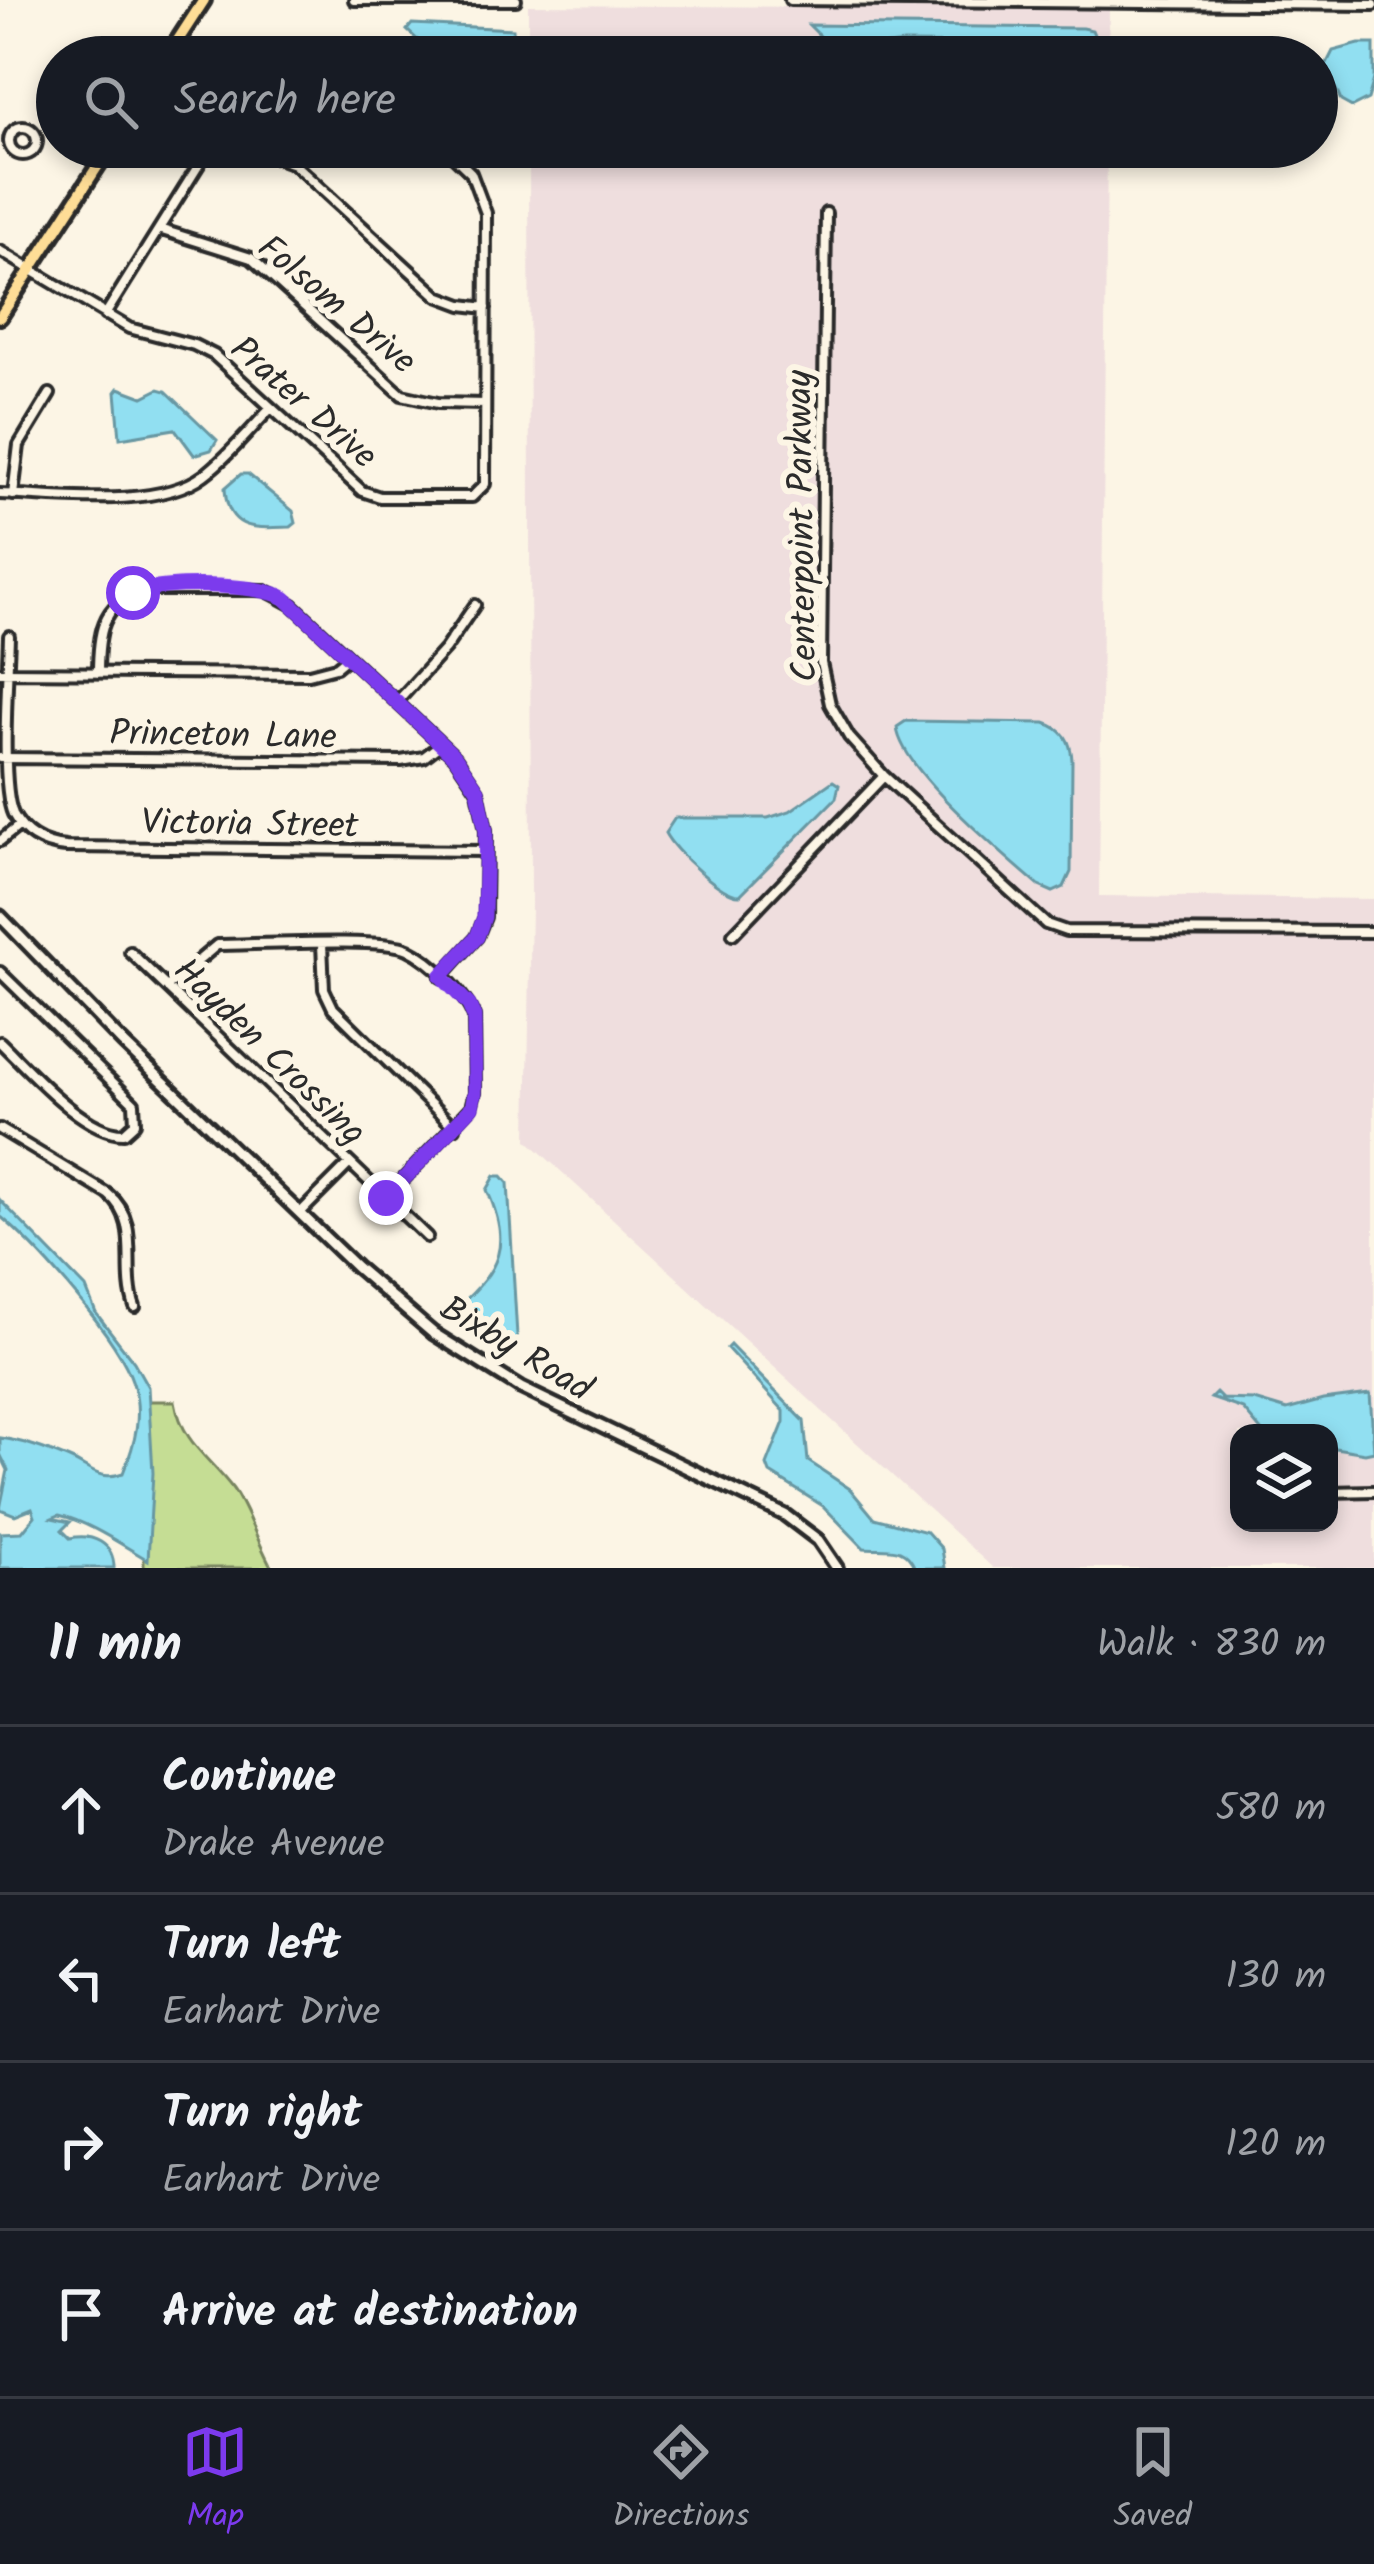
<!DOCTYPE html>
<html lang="en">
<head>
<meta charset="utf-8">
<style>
  :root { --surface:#171b24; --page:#242831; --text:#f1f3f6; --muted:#9ea1a6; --line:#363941; --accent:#7c3aed }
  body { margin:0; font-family:Kalam,sans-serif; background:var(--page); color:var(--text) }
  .controls { position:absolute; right:36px; bottom:36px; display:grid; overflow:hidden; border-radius:24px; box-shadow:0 6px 18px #0003 }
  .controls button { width:108px; height:108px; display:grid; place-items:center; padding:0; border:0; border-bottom:3px solid var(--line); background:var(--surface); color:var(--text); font:60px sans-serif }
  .stop { position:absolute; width:36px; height:36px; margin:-27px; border:9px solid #7c3aed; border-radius:50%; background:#fff }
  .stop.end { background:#7c3aed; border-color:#fff; box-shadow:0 3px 12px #0008 }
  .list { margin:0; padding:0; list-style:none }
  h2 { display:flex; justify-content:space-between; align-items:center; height:156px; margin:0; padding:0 48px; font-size:51px }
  h2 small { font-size:39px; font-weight:400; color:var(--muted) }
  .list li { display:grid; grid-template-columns:78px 1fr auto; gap:36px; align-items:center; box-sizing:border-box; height:168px; padding:0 48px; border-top:3px solid var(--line) }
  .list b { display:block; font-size:45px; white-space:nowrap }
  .list p { margin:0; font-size:39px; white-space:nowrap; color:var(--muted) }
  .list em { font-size:39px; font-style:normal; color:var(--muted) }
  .icon { flex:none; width:66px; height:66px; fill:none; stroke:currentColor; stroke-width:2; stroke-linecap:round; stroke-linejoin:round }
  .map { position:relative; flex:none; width:1374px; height:1568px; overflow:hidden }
  .search { position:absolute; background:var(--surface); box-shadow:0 6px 18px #0003; left:36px; right:36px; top:36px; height:132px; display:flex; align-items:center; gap:30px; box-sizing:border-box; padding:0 42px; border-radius:66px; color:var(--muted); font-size:45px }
  .sheet { height:828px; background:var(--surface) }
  nav { display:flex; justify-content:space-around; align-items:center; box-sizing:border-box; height:168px; border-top:3px solid var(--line); background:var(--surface); font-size:33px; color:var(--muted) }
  nav a { display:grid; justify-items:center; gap:6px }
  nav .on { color:var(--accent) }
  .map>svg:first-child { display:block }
  .built { fill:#efdede; fill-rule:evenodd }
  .green { fill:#c5dd94; stroke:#788460; stroke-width:3 }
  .water { fill:#91dff1; stroke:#6897a2; stroke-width:3 }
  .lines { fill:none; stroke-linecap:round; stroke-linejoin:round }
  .minor-casing { stroke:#2b2b2b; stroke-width:16 }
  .tertiary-casing { stroke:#2b2b2b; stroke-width:18 }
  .primary-casing { stroke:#2b2b2b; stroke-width:20 }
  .minor { stroke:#fcf5e5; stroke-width:8 }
  .tertiary { stroke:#fcf5e5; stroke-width:9 }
  .primary { stroke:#fedd96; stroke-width:10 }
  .route { stroke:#7c3aed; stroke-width:15 }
  .labels { text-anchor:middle; stroke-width:12; stroke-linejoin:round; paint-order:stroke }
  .street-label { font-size:36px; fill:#2b2b2b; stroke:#fcf5e5 }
</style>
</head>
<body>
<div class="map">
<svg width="1374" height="1568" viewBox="0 0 1374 1568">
  <rect width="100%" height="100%" fill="#fcf5e5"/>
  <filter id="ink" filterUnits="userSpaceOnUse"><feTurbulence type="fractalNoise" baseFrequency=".00833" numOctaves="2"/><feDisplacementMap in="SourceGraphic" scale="24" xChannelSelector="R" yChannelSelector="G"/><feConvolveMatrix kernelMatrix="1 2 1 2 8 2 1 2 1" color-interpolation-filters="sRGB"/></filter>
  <g filter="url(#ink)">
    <path class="built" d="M528 5 1109 9 1108 57H528Z
      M529 147H1107L1099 896 1374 899V1568H993L527 1140 531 904ZM1239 1433H1329V1523H1239Z"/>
    <path class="green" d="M144 1401H175C182 1443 209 1457 233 1489 246 1507 259 1545 272 1568H144Z"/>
    <path class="water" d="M412 24 513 29 515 57H436L407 30Z
      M809 25 1082 28 1092 30 1095 37 1091 43 1080 45 904 43 880 46 861 57H825L821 37Z
      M1359 44H1374V79L1368 99 1352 107 1341 101 1336 89 1322 90 1320 77 1333 51Z
      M119 388 143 397 159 389 166 391 217 440 211 450 194 455 175 429 120 438 116 392Z
      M241 474H248L293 511 296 523 291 527C257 528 227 533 225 488Z
      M906 721 1045 723C1064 729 1071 741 1072 760L1071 872 1064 887 1053 892 1039 886C1005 856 900 769 897 727Z
      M833 781 839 785 836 798 740 895C722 896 674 851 665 833L675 818H768L790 811Z
      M495 1176H502L508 1183 517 1336 515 1348 502 1349 487 1333 468 1328 458 1307C500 1269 512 1245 487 1190Z
      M0 1200 86 1288 96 1313 134 1362 148 1387 153 1473 148 1560C122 1545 89 1522 59 1515L52 1518 70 1522 62 1530 70 1538C92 1533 114 1543 114 1568H0V1533L22 1532 35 1516 32 1508 15 1515 0 1509 8 1470 0 1454V1438C24 1441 45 1449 67 1458 88 1466 98 1482 123 1473 135 1444 143 1415 133 1383 119 1338 37 1247 0 1216Z
      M730 1345 804 1421 808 1461 850 1489 874 1518 927 1532 942 1549 945 1568H915C904 1543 888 1550 864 1548L823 1506 770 1473 767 1465 784 1422V1411L727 1348Z
      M1216 1393 1222 1399 1254 1400 1287 1410 1323 1400 1370 1394 1374 1451 1365 1453 1329 1447V1433H1263L1243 1409 1211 1398Z"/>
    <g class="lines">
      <g class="minor-casing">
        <path id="minor" d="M354 0H516
          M790 0 1374 5
          M9 141a14 14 0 1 1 28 0a14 14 0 1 1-28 0Z
          M247 147 294 164 438 296 462 305 486 308
          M826 213 821 663 830 704 849 737 884 776 1046 924 1066 931 1374 932
          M159 229 251 258 402 395 438 403 485 404
          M0 251 129 328 194 345 214 355 362 491 380 497H472L485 484 486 213 471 173 444 147
          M105 315 210 147
          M0 494C56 496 158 510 204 475 229 456 250 430 271 408
          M13 495 19 445 50 394
          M9 636C8 674 0 785 13 814 24 835 43 845 66 847L485 851
          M0 672 309 674 336 667 348 657
          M98 673C98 635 101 605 140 590H265L293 605 455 757 478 791 486 830 485 917 477 937 441 977
          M397 702 445 649 475 605
          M0 758 401 761 424 757 441 744
          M0 841 20 825
          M733 934 884 776
          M322 944 324 989 333 1008 455 1128
          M130 952 427 1237
          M0 972 134 1103 135 1123 124 1133C84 1134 28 1069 0 1042
          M167 987 217 945C252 945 384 937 408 949 431 960 465 993 474 1017L475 1092 471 1107 386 1198
          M0 1129 108 1194C143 1222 121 1269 135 1307
          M300 1213 349 1164
          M1329 1492 1374 1491"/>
      </g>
      <g class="tertiary-casing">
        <path id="tertiary" d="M0 916 123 1043 356 1267 433 1333 521 1388 785 1515 818 1540 837 1568"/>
      </g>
      <g class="primary-casing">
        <path id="primary" d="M167 57 204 0
          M0 317 110 147"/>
      </g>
      <use href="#minor" class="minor"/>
      <use href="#tertiary" class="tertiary"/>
      <use href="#primary" class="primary"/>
    </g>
  </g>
  <g class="lines" filter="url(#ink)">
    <path class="route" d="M133 593C163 582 258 583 285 598L455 757 478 790 486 830 484 917 477 937 441 976 469 1005 474 1017 475 1092 472 1107 386 1198"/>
  </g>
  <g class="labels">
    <g class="street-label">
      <text transform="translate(338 303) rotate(40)" y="13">Folsom Drive</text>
      <text transform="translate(305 401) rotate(41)" y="13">Prater Drive</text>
      <text transform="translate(800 526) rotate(-91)" y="13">Centerpoint Parkway</text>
      <text transform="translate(223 733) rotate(1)" y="13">Princeton Lane</text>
      <text transform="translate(250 822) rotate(1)" y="13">Victoria Street</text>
      <text transform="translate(271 1050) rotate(44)" y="13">Hayden Crossing</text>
      <text transform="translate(517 1347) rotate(31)" y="13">Bixby Road</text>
    </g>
  </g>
</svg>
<div class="controls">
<button><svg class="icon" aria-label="layers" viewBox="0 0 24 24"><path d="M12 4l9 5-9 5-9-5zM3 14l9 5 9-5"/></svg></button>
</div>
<div class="stop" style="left:133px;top:593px"></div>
<div class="stop end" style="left:386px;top:1198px"></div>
<div class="search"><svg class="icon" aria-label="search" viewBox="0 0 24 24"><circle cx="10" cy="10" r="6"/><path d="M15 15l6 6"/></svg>Search here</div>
</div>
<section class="sheet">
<h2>11 min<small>Walk · 830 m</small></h2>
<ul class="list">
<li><svg class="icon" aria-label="ahead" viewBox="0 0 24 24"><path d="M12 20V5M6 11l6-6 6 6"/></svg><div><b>Continue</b><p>Drake Avenue</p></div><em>580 m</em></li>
<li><svg class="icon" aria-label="left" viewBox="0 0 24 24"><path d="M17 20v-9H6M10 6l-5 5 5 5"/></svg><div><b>Turn left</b><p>Earhart Drive</p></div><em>130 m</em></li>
<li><svg class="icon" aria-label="right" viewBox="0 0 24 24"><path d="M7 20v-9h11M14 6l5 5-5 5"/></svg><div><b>Turn right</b><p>Earhart Drive</p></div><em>120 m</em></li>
<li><svg class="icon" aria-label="arrive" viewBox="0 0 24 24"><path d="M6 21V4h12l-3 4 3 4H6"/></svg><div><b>Arrive at destination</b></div></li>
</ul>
</section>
<nav>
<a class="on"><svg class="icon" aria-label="map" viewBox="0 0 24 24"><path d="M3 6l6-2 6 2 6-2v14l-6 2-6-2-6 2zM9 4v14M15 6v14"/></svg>Map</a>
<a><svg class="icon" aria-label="directions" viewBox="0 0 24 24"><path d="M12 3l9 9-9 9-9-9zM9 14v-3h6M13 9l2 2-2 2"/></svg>Directions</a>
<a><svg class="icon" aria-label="saved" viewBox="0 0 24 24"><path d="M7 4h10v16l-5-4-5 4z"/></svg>Saved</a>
</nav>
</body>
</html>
